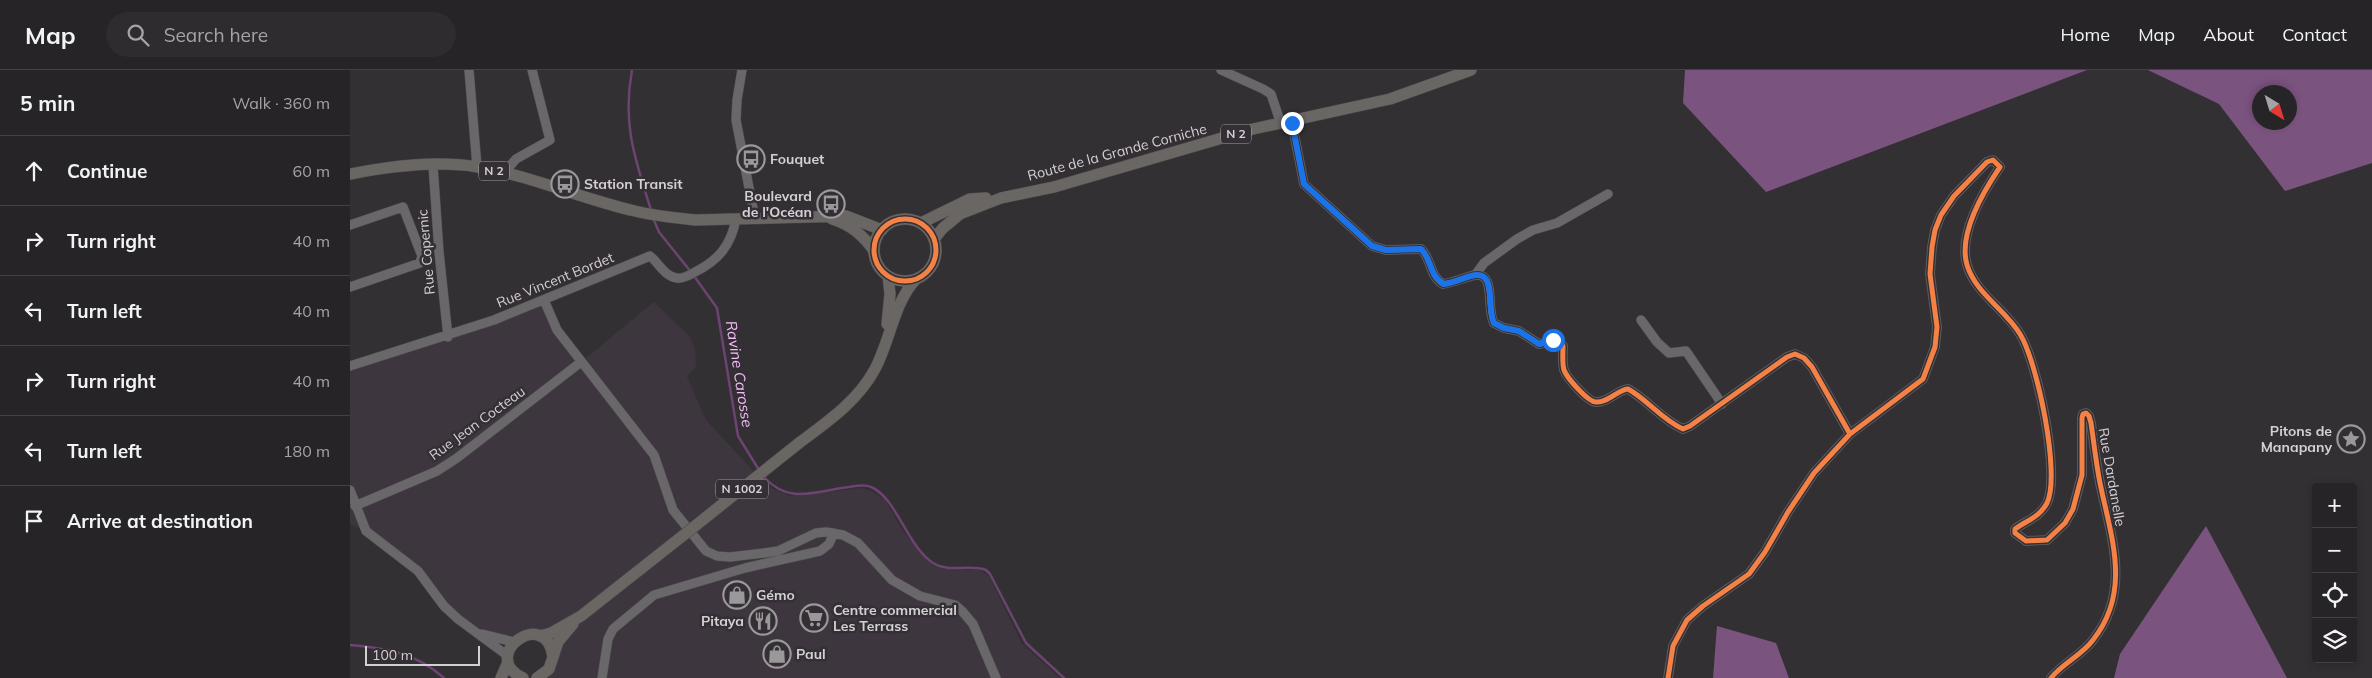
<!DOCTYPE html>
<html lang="en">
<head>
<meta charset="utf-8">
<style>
  :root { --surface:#262426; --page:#2e2c2e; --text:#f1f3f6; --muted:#a4a4a7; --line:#424143 }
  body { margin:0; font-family:Mulish,sans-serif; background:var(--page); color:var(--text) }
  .controls { position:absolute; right:15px; bottom:15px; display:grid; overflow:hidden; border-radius:5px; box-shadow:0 2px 8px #0003 }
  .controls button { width:45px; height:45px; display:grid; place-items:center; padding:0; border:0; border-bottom:1px solid var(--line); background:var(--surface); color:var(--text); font:25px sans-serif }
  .compass { position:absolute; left:1902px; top:15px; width:45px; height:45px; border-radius:50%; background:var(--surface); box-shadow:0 2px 8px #0003; rotate:142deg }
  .scale { position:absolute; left:15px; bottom:12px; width:115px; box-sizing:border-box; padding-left:5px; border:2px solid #d3d0d3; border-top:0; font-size:14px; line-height:18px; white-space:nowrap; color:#d3d0d3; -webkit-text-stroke:4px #342f34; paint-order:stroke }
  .stop { position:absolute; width:15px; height:15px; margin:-11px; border:4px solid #1a73e8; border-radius:50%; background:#fff }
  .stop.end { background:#1a73e8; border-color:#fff; box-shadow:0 1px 5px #0008 }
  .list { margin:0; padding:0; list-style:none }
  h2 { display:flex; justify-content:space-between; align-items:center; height:65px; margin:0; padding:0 20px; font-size:21px }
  h2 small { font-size:16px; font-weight:400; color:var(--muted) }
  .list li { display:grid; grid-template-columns:32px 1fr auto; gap:15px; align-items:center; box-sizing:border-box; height:70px; padding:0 20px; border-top:1px solid var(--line) }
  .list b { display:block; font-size:19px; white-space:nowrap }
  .list em { font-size:16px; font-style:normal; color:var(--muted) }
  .icon { flex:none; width:28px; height:28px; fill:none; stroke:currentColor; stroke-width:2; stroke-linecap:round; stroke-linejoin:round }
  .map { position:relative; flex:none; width:2022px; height:608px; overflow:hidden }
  header { display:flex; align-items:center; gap:30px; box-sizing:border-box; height:70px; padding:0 25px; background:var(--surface); border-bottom:1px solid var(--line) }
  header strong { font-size:24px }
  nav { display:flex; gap:28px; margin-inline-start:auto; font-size:18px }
  .search { width:350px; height:45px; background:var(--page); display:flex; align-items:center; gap:12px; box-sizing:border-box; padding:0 18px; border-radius:28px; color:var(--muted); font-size:19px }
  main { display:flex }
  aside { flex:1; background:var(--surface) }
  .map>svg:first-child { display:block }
  .built { fill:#3e363f }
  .forest { fill:#7b537f; fill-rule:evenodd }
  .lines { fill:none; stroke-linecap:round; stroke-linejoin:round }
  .stream { stroke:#6c4371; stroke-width:2.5 }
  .minor-casing { stroke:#4f4d4f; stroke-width:10 }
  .major-casing { stroke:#4f4d4f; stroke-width:12 }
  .minor { stroke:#696769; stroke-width:9 }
  .major { stroke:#696663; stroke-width:11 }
  .major-bridge-casing { stroke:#4f4d4f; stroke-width:12; stroke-linecap:butt }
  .major-bridge { stroke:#696663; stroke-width:11 }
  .cycleway-casing { stroke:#342f34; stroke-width:8 }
  .cycleway { stroke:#f48246; stroke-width:5 }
  .route { stroke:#1a73e8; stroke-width:6 }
  .labels { text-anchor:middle; stroke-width:5; stroke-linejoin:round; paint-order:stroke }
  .shield { fill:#342f34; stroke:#a3a0a3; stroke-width:1 }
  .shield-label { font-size:12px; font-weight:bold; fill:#d3d0d3 }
  .street-label { font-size:14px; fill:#d3d0d3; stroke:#342f34 }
  .poi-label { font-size:14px; font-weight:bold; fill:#d3d0d3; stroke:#342f34; text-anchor:start }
  .water-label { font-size:15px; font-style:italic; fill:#f3bcf7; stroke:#342f34 }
</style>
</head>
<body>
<header>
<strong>Map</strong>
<div class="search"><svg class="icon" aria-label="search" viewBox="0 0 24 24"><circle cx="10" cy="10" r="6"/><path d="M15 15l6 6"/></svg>Search here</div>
<nav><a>Home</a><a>Map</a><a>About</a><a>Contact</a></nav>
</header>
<main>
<aside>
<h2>5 min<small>Walk · 360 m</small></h2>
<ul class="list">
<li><svg class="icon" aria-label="ahead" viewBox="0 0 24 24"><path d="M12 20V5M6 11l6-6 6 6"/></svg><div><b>Continue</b></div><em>60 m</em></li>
<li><svg class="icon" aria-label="right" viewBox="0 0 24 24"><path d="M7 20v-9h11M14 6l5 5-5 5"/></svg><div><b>Turn right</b></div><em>40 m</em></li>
<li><svg class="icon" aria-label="left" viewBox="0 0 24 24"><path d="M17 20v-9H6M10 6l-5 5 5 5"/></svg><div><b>Turn left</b></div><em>40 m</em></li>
<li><svg class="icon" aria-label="right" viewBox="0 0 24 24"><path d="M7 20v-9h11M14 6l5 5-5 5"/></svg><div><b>Turn right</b></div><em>40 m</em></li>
<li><svg class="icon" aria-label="left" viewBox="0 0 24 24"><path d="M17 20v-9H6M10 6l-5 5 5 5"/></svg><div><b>Turn left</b></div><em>180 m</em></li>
<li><svg class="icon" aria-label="arrive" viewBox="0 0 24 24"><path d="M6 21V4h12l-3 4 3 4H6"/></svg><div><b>Arrive at destination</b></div></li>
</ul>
</aside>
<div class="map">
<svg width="2022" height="608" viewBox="0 0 2022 608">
  <rect width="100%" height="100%" fill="#333033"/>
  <path class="built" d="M194 230 231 292 304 232 341 268 345 279 346 297 337 307 356 350 408 406 423 419 441 426 513 418 526 424 535 430 552 460 582 495 594 499 629 500 639 506 672 574 710 608H187L202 593 229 547 161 576 108 549 68 501 16 461 0 454V296Z"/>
  <path class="forest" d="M1335 0H1737L1416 122 1333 33Z
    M1798 0H2022V93L1935 121 1869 34ZM1940 22V52H1910V22Z
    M1856 456 1937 608H1764L1770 584Z
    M1367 556 1426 573 1439 608H1363Z"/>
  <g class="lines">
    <path class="stream" d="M282 0C272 54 285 89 301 140
      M303 148 309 162 341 202
      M344 206 367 238 388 366 409 400
      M414 407C439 435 465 421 499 417 506 416 515 414 521 417 546 427 557 476 583 493 599 503 620 494 636 500L640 504 676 573 714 608
      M0 575C37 578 66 583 94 608"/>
    <g class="minor-casing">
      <path id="minor" d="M119 0 127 97
        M392 0 387 30 386 50 405 149
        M871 0 913 19 921 24 931 54
        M942 53 954 114 1022 176 1036 180 1071 179C1082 189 1079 206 1093 214 1104 213 1119 205 1127 205 1146 204 1136 241 1144 253L1154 258 1169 261 1189 274C1200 273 1204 267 1213 276 1213 284 1212 293 1214 300 1217 308 1238 332 1246 332 1258 333 1267 320 1278 319 1298 330 1312 350 1333 359L1340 356 1437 287 1445 284 1454 288 1462 297 1500 364
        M83 95 89 182 98 267
        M154 103 166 89 200 70 182 0
        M0 155 53 137 72 186 70 193 0 217
        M1126 204 1134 193 1167 169 1183 160 1207 153 1258 124
        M194 230 207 260 304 385 323 440 356 481 367 486 380 487 414 483 428 481 466 463 476 462 493 465 508 473 542 510 570 526 605 535 612 541 623 554 646 608
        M1291 250 1307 272 1319 283 1336 281 1372 334
        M0 296 144 250 300 186C308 192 315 207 327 208 333 209 340 205 345 202 369 190 381 175 386 149
        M0 420 16 461 68 501 94 536 108 549 158 586
        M5 436 87 401 107 388 231 292
        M132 564 164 572
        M252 608 258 569 263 559 304 525 395 498 470 481 479 474 484 463
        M1318 608 1323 576 1337 550 1353 536 1399 504 1415 482 1438 442 1464 403 1500 364 1573 309 1585 277 1587 257 1580 204 1582 177 1585 160 1591 145 1604 126 1637 92 1643 90 1650 97C1633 122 1608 164 1617 195 1626 224 1655 239 1670 264 1687 291 1711 405 1697 433 1689 448 1677 450 1665 459V463L1676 471 1697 470 1715 453 1723 439 1732 405V348L1733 344 1736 343 1739 346 1741 353C1744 373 1746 393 1750 413 1761 467 1782 521 1743 570 1731 586 1713 593 1701 608"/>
    </g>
    <g class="major-casing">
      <path id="major" d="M0 104C41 96 86 90 128 97 182 106 232 129 285 141 305 146 325 148 345 150L496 146 532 160
        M482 149C499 154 514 166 524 181
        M524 180a31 31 0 1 1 62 0a31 31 0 1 1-62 0Z
        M571 153 620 129 636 128
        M584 169 593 158 610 144 651 128 704 117 903 59 1040 29 1121 0
        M537 254 540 224 538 206
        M449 373C477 352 508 331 525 299 541 269 543 234 566 209
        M190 566 201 563 231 546 335 464
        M151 608 158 592
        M173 608C127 586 196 535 203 587
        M187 608 199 599 208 572 223 554"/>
    </g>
    <use href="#minor" class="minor"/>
    <use href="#major" class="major"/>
    <g class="major-bridge-casing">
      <path id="major-bridge" d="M335 464 449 373"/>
    </g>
    <use href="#major-bridge" class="major-bridge"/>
    <g class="cycleway-casing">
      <path id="cycleway" d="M942 53 954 114 1022 176 1036 180 1071 179C1082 189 1079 206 1093 214 1104 213 1119 205 1127 205 1146 204 1136 241 1144 253L1154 258 1169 261 1189 274C1200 273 1204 267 1213 276 1213 284 1212 293 1214 300 1217 308 1238 332 1246 332 1258 333 1267 320 1278 319 1298 330 1312 350 1333 359L1340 356 1437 287 1445 284 1454 288 1462 297 1500 364
        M524 180a31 31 0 1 1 62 0a31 31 0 1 1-62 0Z
        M1318 608 1323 576 1337 550 1353 536 1399 504 1415 482 1438 442 1464 403 1500 364 1573 309 1585 277 1587 257 1580 204 1582 177 1585 160 1591 145 1604 126 1637 92 1643 90 1650 97C1633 122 1608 164 1617 195 1626 224 1655 239 1670 264 1687 291 1711 405 1697 433 1689 448 1677 450 1665 459V463L1676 471 1697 470 1715 453 1723 439 1732 405V348L1733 344 1736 343 1739 346 1741 353C1744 373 1746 393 1750 413 1761 467 1782 521 1743 570 1731 586 1713 593 1701 608"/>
    </g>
    <use href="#cycleway" class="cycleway"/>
  </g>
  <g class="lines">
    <path class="route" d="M942 53 954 114 1022 176 1036 180 1071 179C1082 189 1079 206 1094 214 1105 213 1118 205 1127 205 1146 204 1137 241 1144 253L1154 258 1169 261 1189 274 1203 270"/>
  </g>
  <defs>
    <g id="bus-ring" transform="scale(1.4375)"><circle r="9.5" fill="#342f34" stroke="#9b989b" stroke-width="1.5"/><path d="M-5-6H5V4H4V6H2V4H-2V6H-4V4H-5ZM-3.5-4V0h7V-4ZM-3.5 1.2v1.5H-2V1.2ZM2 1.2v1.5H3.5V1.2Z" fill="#9b989b"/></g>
    <g id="sight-ring" transform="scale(1.4375)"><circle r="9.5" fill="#342f34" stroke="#9b989b" stroke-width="1.5"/><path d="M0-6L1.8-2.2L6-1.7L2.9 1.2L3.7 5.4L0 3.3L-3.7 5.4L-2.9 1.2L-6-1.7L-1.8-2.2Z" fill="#9b989b"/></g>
    <g id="shop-ring" transform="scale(1.4375)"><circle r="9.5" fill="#342f34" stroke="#9b989b" stroke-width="1.5"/><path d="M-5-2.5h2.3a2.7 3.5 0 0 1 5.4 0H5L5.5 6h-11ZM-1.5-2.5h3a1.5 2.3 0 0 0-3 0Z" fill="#9b989b"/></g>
    <g id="supermarket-ring" transform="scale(1.4375)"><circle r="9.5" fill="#342f34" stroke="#9b989b" stroke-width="1.5"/><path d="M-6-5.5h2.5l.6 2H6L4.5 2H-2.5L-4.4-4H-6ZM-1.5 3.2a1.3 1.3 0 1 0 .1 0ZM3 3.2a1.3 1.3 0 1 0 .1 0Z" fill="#9b989b"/></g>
    <g id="restaurant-ring" transform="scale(1.4375)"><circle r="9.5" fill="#342f34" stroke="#9b989b" stroke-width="1.5"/><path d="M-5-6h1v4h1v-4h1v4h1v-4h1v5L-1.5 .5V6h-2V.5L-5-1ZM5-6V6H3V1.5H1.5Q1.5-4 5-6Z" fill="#9b989b"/></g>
  </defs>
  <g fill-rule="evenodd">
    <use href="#bus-ring" x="401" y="89"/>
    <use href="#bus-ring" x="215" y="114"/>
    <use href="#bus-ring" x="481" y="134"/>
    <use href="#sight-ring" x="2001" y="369"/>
    <use href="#shop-ring" x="387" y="525"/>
    <use href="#supermarket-ring" x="464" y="548"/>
    <use href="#restaurant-ring" x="413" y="551"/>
    <use href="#shop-ring" x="427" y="584"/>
  </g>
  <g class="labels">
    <g class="shield">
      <rect x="871" y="54.5" width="30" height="19" rx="4"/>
      <rect x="129" y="91.5" width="30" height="19" rx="4"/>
      <rect x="366" y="409.5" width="52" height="19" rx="4"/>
    </g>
    <g class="shield-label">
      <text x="886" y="68">N 2</text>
      <text x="144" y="105">N 2</text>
      <text x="392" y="423">N 1002</text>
    </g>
    <g class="street-label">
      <text transform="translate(767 82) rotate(-15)" y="5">Route de la Grande Corniche</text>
      <text transform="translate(76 182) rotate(-95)" y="5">Rue Copernic</text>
      <text transform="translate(205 210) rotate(-22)" y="5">Rue Vincent Bordet</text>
      <text transform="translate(127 353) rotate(-36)" y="5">Rue Jean Cocteau</text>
      <text transform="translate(1762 407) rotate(80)" y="5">Rue Dardanelle</text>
    </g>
    <g class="poi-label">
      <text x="420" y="94">Fouquet</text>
      <text x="234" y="119">Station Transit</text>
      <text x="462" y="131" text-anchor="end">Boulevard<tspan x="462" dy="16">de l'Océan</tspan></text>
      <text x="1982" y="366" text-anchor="end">Pitons de<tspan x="1982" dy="16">Manapany</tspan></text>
      <text x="406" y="530">Gémo</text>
      <text x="483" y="545">Centre commercial<tspan x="483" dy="16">Les Terrass</tspan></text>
      <text x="394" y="556" text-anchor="end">Pitaya</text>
      <text x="446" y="589">Paul</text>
    </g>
    <g class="water-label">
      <text transform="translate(389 304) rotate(81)" y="5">Ravine Carosse</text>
    </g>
  </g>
</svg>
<div class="controls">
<button>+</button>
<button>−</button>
<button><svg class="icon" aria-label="locate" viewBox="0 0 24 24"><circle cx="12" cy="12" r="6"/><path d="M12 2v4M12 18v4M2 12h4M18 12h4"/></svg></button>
<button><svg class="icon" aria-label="layers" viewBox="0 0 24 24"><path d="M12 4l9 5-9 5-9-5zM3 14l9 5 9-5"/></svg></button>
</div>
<svg class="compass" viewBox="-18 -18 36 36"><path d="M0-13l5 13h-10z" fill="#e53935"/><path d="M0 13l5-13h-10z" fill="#a4a4a7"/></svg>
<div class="scale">100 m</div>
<div class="stop" style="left:1203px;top:270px"></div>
<div class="stop end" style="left:942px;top:53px"></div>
</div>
</main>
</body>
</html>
